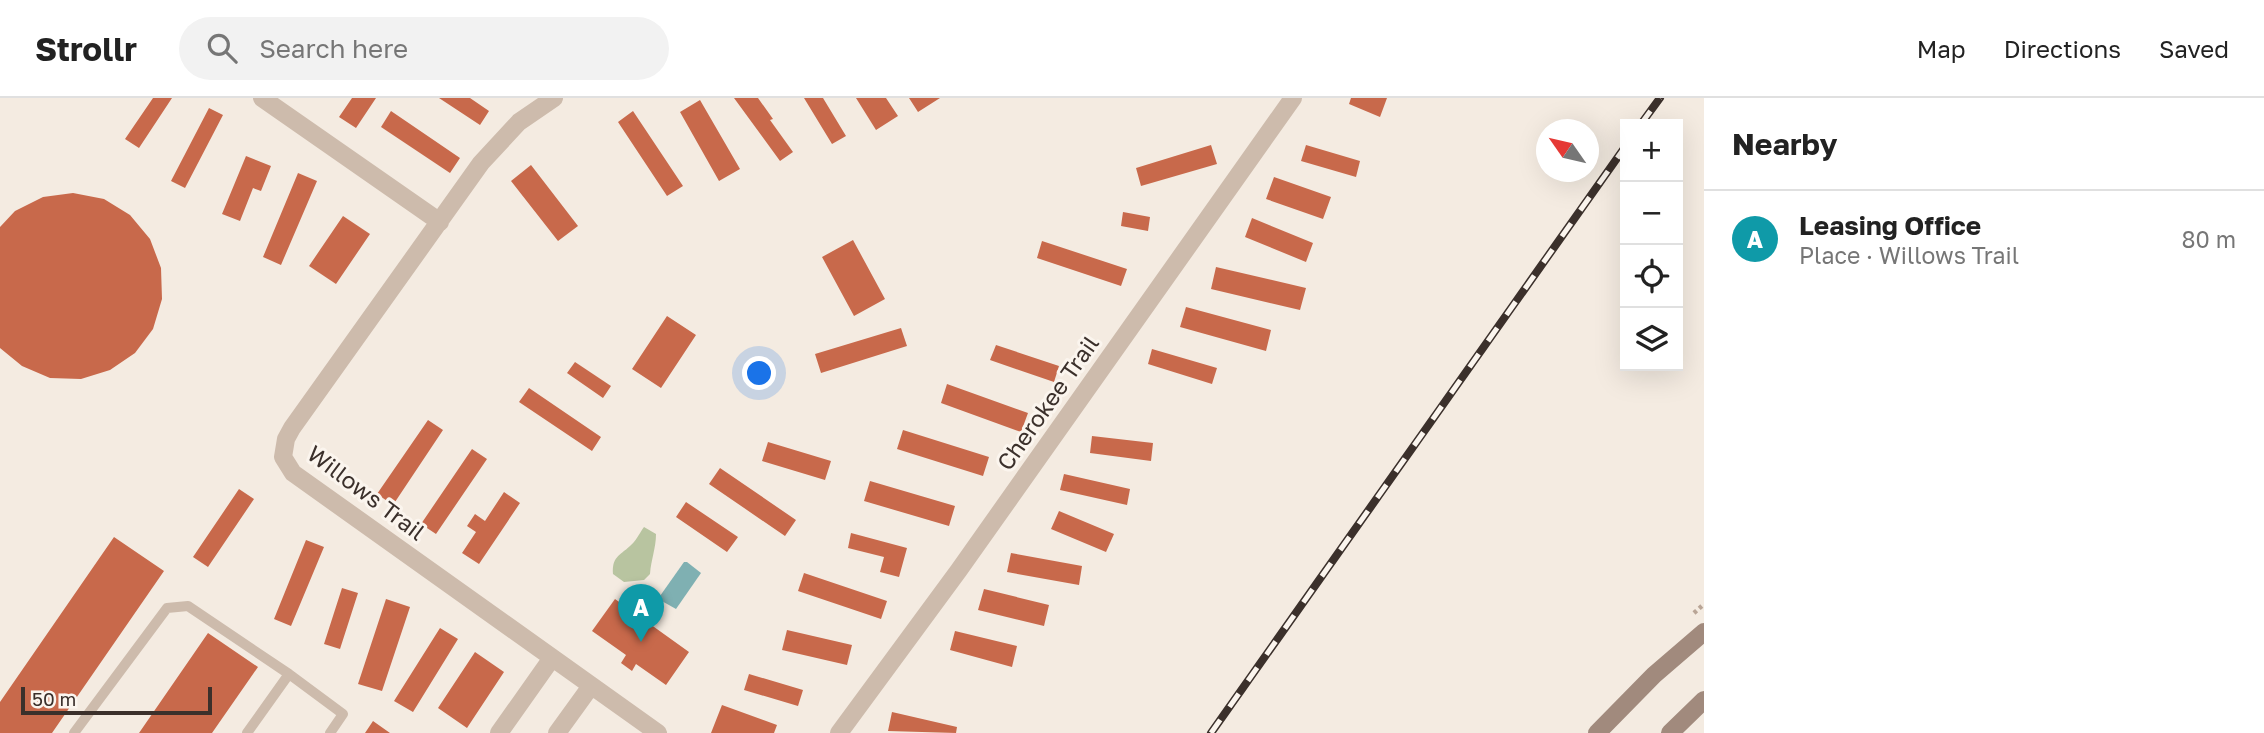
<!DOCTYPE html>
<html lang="en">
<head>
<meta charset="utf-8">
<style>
  :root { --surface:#fff; --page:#f2f2f2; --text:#222; --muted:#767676; --line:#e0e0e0; --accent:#d93025 }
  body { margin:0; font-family:"Golos Text",sans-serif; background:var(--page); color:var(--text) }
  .controls { position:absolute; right:21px; top:21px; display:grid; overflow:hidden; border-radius:0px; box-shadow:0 7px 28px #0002 }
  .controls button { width:63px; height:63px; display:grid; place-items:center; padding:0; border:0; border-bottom:2px solid var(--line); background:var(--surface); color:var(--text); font:35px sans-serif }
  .compass { position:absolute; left:1536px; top:21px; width:63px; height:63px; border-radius:50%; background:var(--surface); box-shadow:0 7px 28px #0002; rotate:304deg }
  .scale { position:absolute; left:21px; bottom:18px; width:191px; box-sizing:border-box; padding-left:7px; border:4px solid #3b302b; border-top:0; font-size:19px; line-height:24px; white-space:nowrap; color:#3b302b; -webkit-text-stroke:5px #fbf5ee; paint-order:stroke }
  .you { position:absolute; left:760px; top:276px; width:24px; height:24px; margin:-18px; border:5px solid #fff; border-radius:50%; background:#1a73e8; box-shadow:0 0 0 10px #1a73e833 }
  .badge { display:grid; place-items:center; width:46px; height:46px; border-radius:50%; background:var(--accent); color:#fff; font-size:23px; font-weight:700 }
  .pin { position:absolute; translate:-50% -58px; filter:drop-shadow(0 2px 4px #0008) }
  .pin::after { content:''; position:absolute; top:37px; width:24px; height:21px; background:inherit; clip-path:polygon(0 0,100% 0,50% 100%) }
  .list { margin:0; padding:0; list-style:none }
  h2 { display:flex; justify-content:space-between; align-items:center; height:91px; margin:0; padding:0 28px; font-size:30px }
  h2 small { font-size:23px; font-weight:400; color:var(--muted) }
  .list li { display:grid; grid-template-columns:46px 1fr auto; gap:21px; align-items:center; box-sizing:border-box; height:98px; padding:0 28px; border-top:2px solid var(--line) }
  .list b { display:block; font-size:26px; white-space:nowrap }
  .list p { margin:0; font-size:23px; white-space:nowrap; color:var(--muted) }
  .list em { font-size:23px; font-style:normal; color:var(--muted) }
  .icon { flex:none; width:38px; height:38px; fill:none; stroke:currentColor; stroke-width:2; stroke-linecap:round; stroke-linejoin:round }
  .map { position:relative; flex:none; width:1704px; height:635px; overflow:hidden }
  header { display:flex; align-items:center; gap:42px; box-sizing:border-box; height:98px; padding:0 35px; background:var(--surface); border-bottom:2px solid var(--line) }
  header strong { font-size:33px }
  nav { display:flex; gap:38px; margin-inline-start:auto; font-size:24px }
  .search { width:490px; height:63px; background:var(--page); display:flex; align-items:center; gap:18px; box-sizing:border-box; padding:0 24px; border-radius:38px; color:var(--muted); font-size:26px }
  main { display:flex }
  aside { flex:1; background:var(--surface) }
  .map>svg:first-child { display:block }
  .green { fill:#b8c4a0 }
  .water { fill:#7fb0b2 }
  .building { fill:#c8694b }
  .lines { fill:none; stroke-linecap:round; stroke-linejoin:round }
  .path { stroke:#b9a596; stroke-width:4.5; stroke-dasharray:3.5 3.5; stroke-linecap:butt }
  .lane { stroke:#cdbbac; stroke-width:10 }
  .street { stroke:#cdbbac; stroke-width:18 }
  .secondary { stroke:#a18a7d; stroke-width:18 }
  .rail-casing { stroke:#3b302b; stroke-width:8 }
  .rail { stroke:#fbf5ee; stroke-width:5; stroke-dasharray:16; stroke-linecap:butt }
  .labels { text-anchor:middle; stroke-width:6; stroke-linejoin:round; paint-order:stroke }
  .street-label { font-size:23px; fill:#3b302b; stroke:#fbf5ee }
</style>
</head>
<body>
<header>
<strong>Strollr</strong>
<div class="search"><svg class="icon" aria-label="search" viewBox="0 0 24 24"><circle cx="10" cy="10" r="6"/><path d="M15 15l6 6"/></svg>Search here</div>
<nav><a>Map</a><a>Directions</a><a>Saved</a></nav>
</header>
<main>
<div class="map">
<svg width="1704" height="635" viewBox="0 0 1704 635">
  <rect width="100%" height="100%" fill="#f4ebe1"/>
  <path class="green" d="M644 429 656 436C656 450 651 462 650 476L644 482 624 484 613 476C612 459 619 458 630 448 636 443 639 436 644 429Z"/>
  <path class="water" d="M684 464H687L701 475 676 511 660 502V498Z"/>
  <path class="building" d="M153 0H172L139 50 125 41Z
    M352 0H376L356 30 339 19Z
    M439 0H470L489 13 480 27Z
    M734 0H758L773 21 770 22 793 54 780 63Z
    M804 0H823L846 38 832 46Z
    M856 0H886L898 18 876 32Z
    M909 0H940L918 14Z
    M1351 0H1387L1380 19 1349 6Z
    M700 2 740 71 719 83 680 14Z
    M209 10 223 17 185 90 171 83Z
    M391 13 460 60 450 75 381 29Z
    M633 13 683 88 667 98 618 24Z
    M1211 47 1217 66 1141 88 1136 70Z
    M1306 47 1360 63 1356 79 1301 63Z
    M246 58 271 68 261 93 253 90 240 123 222 116Z
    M531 67 578 128 558 143 511 83Z
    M298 75 317 83 281 167 263 159Z
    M1274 79 1331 99 1323 121 1266 101Z
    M73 95 104 101 130 117 150 141 161 170 162 201 153 231 135 255 110 272 81 281 50 280 22 268 0 250V129L15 113 43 99Z
    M1123 114 1150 119 1148 133 1121 128Z
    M343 118 370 136 336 186 309 168Z
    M1252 120 1313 145 1306 164 1245 139Z
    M853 142 885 201 854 218 822 159Z
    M1042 143 1127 171 1121 188 1037 160Z
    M1216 169 1306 190 1300 212 1211 191Z
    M1186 209 1271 232 1266 253 1180 229Z
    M667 218 696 237 661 290 632 271Z
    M901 230 907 248 821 275 815 256Z
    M996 247 1059 268 1054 284 990 262Z
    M1152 251 1217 270 1212 286 1148 266Z
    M575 264 611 288 603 300 567 275Z
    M947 286 1028 315 1021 334 941 305Z
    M529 290 601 339 592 353 519 304Z
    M428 322 443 332 393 407 377 396Z
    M903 332 989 359 983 378 897 351Z
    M1092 338 1153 345 1151 363 1090 355Z
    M768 344 831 363 825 382 762 363Z
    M472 351 487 361 436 436 421 426Z
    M720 370 796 422 785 438 709 386Z
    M1064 376 1130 391 1127 407 1060 392Z
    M870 383 955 408 949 428 864 403Z
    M239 391 254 401 208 469 193 459Z
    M504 394 520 405 479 466 462 455 476 434 467 428 475 416 485 423Z
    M686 404 738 439 727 454 676 419Z
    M1059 413 1114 436 1106 454 1051 431Z
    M851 435 907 450 899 479 880 474 884 459 848 450Z
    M114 439 164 473 52 635H0V604Z
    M306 442 324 449 291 528 274 521Z
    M1011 455 1082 468 1079 487 1007 474Z
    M804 475 887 503 881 521 798 493Z
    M342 490 358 495 340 551 324 546Z
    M984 491 1049 507 1044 528 978 512Z
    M386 501 410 509 382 593 358 586Z
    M615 501 689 554 666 587 636 566 632 573 621 565 626 557 592 533Z
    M440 530 458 541 413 614 394 603Z
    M787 532 852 547 847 567 782 552Z
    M955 533 1017 548 1012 569 950 552Z
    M208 535 258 569 212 635H139Z
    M475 554 504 574 467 630 438 610Z
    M749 576 803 592 798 608 744 592Z
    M722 607 777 627 774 635H711Z
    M892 614 957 629 956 635 888 633Z
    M373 623 390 635H365Z"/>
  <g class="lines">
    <path class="path" d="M1694 515 1704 506"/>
    <path class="lane" d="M289 576 343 616 330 635
      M74 635 167 510 188 508 289 576 247 635"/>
    <path class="street" d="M262 0 440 124
      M554 0 519 24 481 65 292 330 286 341 283 359 293 375 658 635
      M499 635 552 560
      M557 635 591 588
      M839 635 959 472 1293 0"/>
    <path class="secondary" d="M1597 635 1654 577 1704 534
      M1670 635 1704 602"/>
    <g class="rail-casing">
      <path id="rail" d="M1641 26 1660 0
        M1211 635 1625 49"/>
    </g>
    <use href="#rail" class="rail"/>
  </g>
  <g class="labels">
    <g class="street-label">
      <text transform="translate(1048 305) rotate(-55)" y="8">Cherokee Trail</text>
      <text transform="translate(366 395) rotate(37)" y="8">Willows Trail</text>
    </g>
  </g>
</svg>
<div class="controls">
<button>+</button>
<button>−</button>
<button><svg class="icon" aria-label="locate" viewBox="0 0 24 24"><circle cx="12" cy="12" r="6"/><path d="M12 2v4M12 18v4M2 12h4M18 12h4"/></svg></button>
<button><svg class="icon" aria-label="layers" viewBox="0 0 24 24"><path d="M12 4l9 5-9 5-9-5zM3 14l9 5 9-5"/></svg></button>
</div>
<svg class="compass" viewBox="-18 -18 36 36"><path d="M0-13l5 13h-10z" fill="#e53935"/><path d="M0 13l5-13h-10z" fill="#767676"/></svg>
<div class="scale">50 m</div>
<div class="you"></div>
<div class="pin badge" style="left:641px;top:544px;background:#0f9aa8">A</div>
</div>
<aside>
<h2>Nearby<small></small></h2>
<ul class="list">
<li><span class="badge" style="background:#0f9aa8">A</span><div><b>Leasing Office</b><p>Place · Willows Trail</p></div><em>80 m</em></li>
</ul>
</aside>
</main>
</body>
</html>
